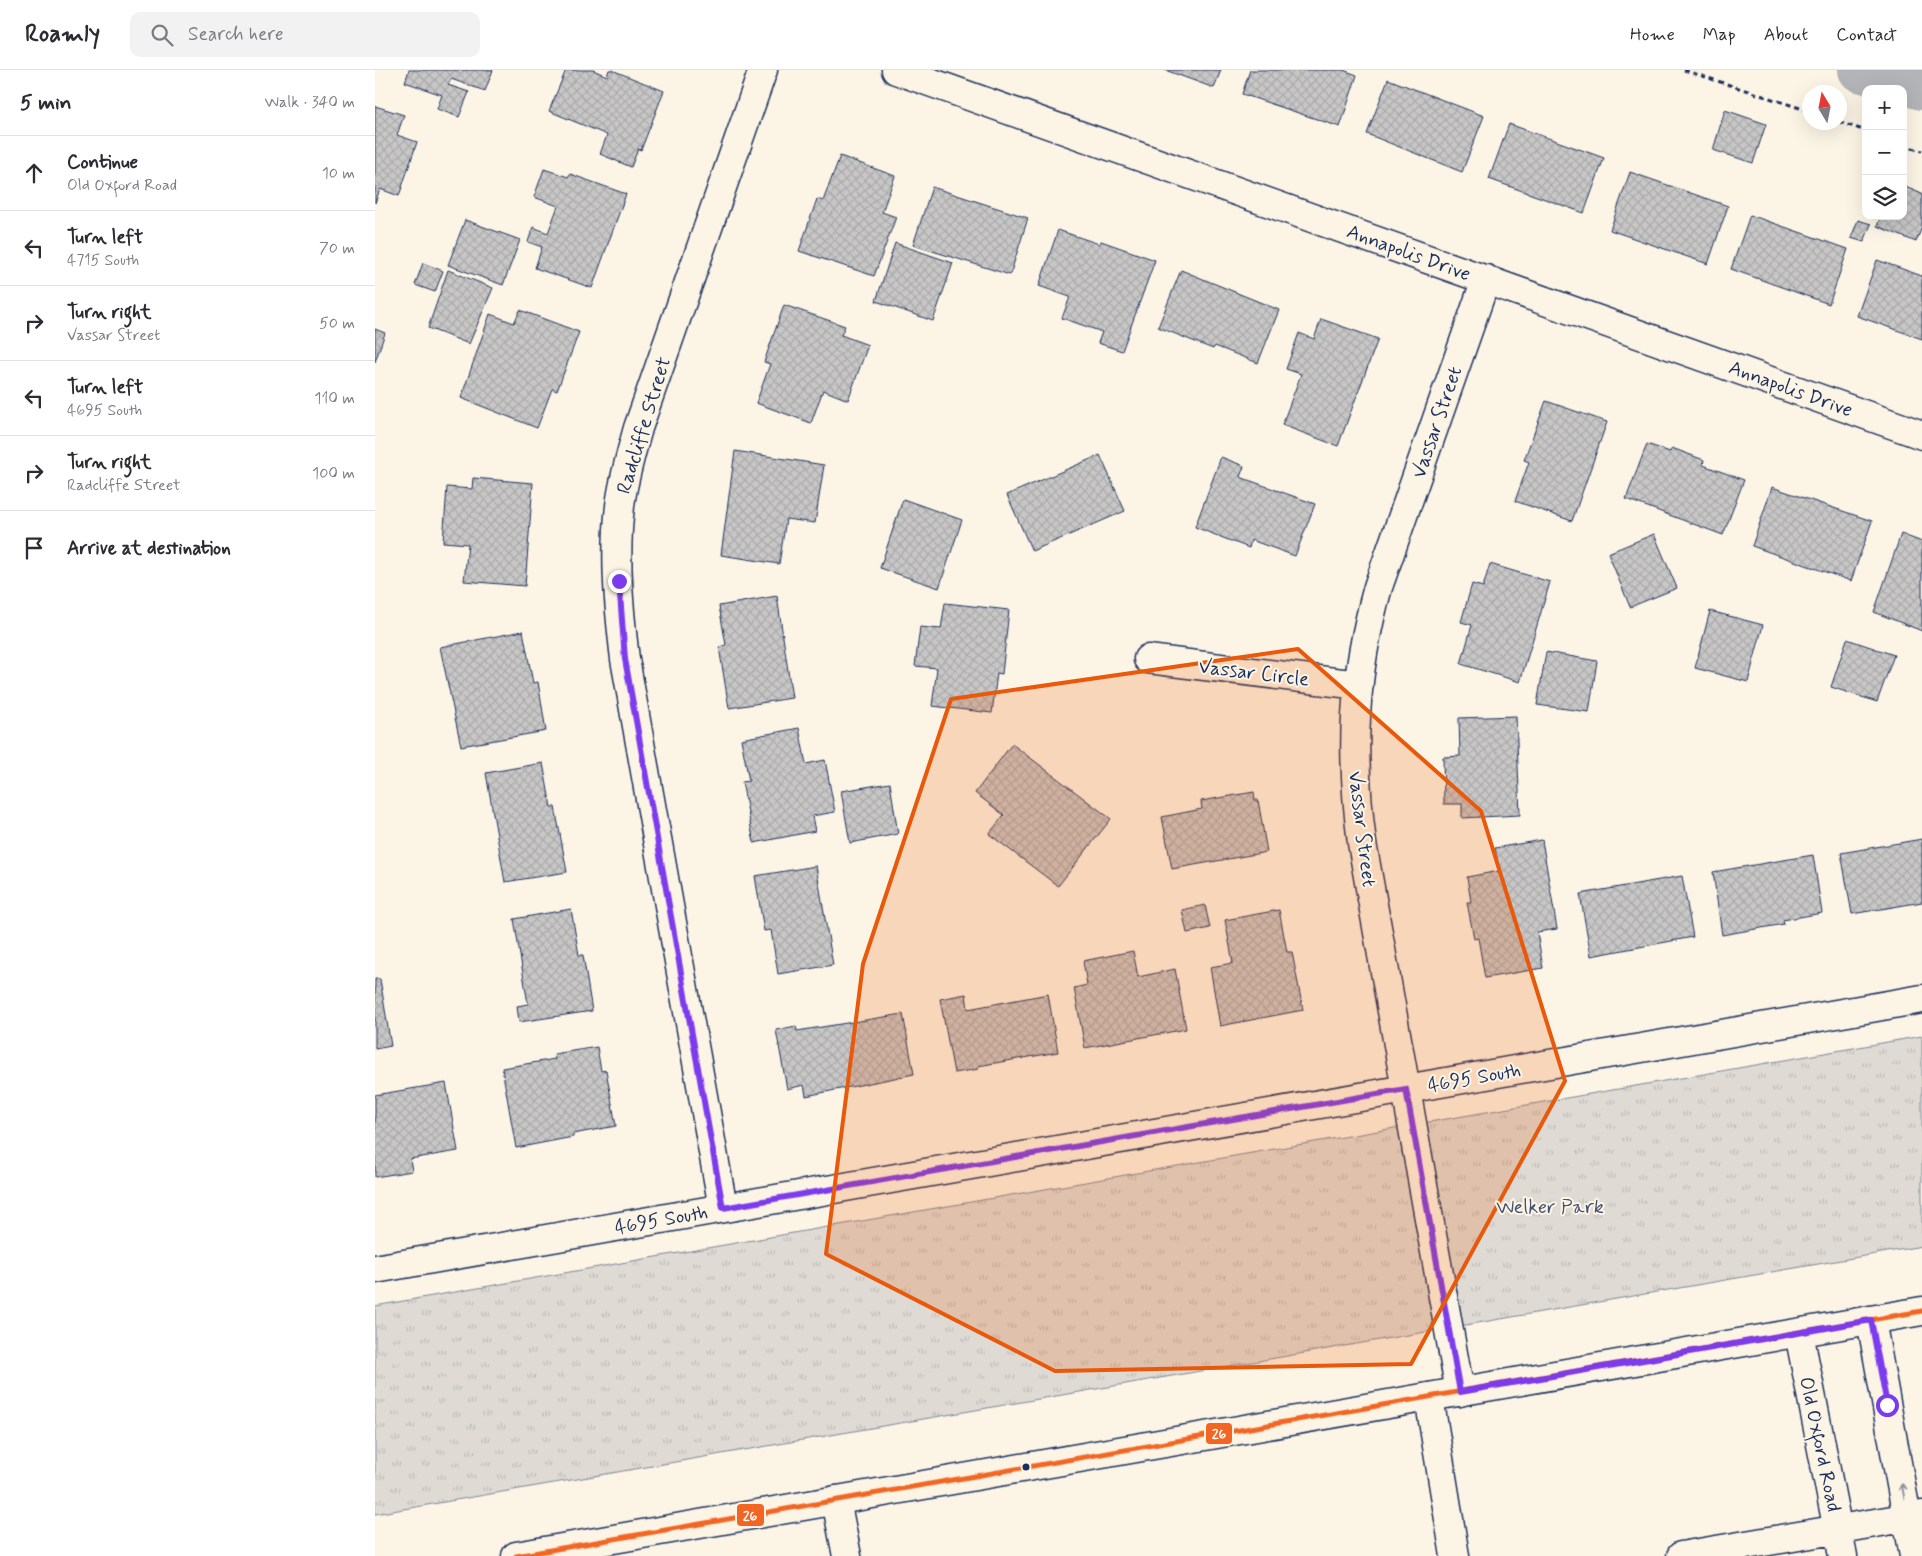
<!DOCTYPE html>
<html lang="en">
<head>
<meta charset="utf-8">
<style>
  :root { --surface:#fff; --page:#f2f2f3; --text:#2b2b33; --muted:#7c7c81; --line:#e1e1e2 }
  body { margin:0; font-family:Mynerve,sans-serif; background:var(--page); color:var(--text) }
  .controls { position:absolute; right:15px; top:15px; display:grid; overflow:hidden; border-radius:10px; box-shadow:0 5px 20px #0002 }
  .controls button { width:45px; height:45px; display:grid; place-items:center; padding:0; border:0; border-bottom:1px solid var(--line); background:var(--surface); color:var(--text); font:25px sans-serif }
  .compass { position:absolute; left:1427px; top:15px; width:45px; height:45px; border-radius:50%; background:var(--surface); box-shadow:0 5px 20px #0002; rotate:350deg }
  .stop { position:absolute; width:15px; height:15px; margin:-11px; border:4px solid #7c3aed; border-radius:50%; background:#fff }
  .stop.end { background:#7c3aed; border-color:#fff; box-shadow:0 1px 5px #0008 }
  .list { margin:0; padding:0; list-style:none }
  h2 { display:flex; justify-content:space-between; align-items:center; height:65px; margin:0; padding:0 20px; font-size:21px }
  h2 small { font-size:16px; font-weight:400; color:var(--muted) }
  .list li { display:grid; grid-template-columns:32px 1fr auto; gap:15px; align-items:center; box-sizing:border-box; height:75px; padding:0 20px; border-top:1px solid var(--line) }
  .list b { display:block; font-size:19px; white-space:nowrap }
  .list p { margin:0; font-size:16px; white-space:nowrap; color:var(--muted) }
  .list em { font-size:16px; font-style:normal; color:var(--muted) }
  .icon { flex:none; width:28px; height:28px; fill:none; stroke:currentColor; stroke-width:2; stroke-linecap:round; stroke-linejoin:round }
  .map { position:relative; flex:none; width:1547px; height:1486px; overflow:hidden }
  header { display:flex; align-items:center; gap:30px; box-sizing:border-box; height:70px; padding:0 25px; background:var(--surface); border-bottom:1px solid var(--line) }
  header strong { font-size:24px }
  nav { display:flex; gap:28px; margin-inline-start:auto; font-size:18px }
  .search { width:350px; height:45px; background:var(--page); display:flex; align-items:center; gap:12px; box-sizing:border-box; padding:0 18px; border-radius:10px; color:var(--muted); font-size:19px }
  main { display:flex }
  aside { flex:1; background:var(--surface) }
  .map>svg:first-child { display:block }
  .park { fill:url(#park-tufts); stroke:#7d8599 }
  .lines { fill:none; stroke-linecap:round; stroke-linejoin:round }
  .canal { stroke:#b2b4b8; stroke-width:44 }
  .building { fill:url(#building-cross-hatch); stroke:#1b2f5e }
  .minor-casing { stroke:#1b2f5e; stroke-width:31 }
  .major-casing { stroke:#1b2f5e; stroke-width:31 }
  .path { stroke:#1b2f5e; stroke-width:3; stroke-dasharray:5 4; stroke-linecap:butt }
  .minor { stroke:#fcf5e5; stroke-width:28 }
  .major { stroke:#fcf5e5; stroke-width:28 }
  .bus-1-casing { stroke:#fcf5e5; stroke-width:9 }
  .bus-1 { stroke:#f26522; stroke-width:5 }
  .oneway { stroke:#8c92a2 }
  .route { stroke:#7c3aed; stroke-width:6 }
  .marked { fill:#e8590c; fill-opacity:0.2; stroke:#e8590c; stroke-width:4; stroke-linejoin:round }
  .bus-dot { fill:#1b2f5e; stroke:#fcf5e5; stroke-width:2 }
  .labels { text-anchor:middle; stroke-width:4; stroke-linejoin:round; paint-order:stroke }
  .street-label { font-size:20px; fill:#1b2f5e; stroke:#fcf5e5 }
  .park-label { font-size:20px; fill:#425176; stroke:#fcf5e5 }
  .line-badge { stroke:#fcf5e5; stroke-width:2 }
  .badge-label { font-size:14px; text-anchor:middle; font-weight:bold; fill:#fff }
</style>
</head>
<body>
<header>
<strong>Roamly</strong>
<div class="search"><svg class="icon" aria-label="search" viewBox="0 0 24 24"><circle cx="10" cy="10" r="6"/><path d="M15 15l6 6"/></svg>Search here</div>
<nav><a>Home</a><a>Map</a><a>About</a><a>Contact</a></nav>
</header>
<main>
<aside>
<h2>5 min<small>Walk · 340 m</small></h2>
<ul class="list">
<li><svg class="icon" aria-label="ahead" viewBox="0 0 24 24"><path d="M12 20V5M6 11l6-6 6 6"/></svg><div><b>Continue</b><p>Old Oxford Road</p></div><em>10 m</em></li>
<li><svg class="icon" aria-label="left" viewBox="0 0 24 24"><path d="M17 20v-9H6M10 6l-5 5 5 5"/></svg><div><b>Turn left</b><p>4715 South</p></div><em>70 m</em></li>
<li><svg class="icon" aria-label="right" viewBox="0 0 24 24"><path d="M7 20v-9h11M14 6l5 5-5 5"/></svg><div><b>Turn right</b><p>Vassar Street</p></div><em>50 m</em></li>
<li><svg class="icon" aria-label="left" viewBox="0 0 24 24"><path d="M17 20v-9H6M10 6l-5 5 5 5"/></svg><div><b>Turn left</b><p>4695 South</p></div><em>110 m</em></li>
<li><svg class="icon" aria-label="right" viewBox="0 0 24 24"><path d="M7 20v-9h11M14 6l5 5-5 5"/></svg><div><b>Turn right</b><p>Radcliffe Street</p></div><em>100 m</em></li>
<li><svg class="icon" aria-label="arrive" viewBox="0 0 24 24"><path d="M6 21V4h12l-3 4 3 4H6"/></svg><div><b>Arrive at destination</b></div></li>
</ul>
</aside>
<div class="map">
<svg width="1547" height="1486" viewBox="0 0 1547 1486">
  <defs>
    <pattern id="park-tufts" width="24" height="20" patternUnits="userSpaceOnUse" patternTransform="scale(1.25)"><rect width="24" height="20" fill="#dfdbd4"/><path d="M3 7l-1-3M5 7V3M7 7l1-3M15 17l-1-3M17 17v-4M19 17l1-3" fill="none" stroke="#bfbcb8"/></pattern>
    <pattern id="building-cross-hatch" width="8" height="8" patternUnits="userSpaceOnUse" patternTransform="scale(1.25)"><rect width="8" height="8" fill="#c8c7c6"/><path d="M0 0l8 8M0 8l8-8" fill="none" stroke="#ababac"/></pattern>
  </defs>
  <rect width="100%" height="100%" fill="#fcf5e5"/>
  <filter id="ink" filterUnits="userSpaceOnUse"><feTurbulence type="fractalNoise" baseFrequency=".02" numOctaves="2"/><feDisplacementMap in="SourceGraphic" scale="10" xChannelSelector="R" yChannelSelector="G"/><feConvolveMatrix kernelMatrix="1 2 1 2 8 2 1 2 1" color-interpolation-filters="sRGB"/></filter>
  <g filter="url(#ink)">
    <path class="park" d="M1547 966V1176L0 1444V1236Z"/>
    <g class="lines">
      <path class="canal" d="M1485 0 1547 18"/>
    </g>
    <path class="building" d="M34 0H118L110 21 76 9 73 15 94 22 84 47 62 39 67 25 30 12Z
      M191 0H218L232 6 234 0H237L289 21 266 80 263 79 256 97 225 84 232 65 174 41Z
      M790 0H846L839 18Z
      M875 0H968L982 5 965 57 867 24Z
      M1013 9 1109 46 1087 102 992 64Z
      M0 36 29 45 22 65 42 72 24 126 5 119 0 133Z
      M1350 40 1391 54 1378 93 1338 80Z
      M1134 54 1229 88 1209 143 1114 109Z
      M465 86 520 106 507 142 521 147 499 206 424 181 442 129 448 131Z
      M169 99 193 107 195 104 251 124 217 218 160 198 167 177 153 172 158 157 173 163 183 136 159 127Z
      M1255 102 1353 136 1333 194 1235 160Z
      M1528 116 1547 124V157L1541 172 1502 156 1506 146H1528Z
      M557 117 653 148 635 205 538 175Z
      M1375 145 1473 179 1454 234 1356 199Z
      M90 150 145 170 128 215 73 195Z
      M1483 150 1496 154 1489 172 1476 168Z
      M683 160 724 174 726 171 780 190 747 281 723 273 727 262 687 248 695 227 664 216Z
      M520 173 578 193 558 251 501 231Z
      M1502 190 1547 206V269L1482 246Z
      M48 193 68 201 60 222 40 215Z
      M73 200 118 218 94 274 53 258Z
      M806 200 904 240 883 293 840 276 838 279 783 257Z
      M409 235 470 256 466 265 493 275 473 330 448 320 436 353 381 333 395 294 389 292Z
      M145 240 204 262 182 321 177 319 162 358 86 328 115 244 139 253Z
      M946 249 1003 269 963 376 907 355 926 304 911 299 924 263 939 269Z
      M0 259 10 263 0 292Z
      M1171 331 1232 352 1197 451 1140 431 1154 392 1149 390Z
      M1272 374 1295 382 1297 378 1329 390 1328 395 1369 410 1348 465 1251 429Z
      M360 381 449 395 440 453 411 449 404 494 346 485Z
      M725 385 750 441 657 481 632 425Z
      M846 387 869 396 865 407 940 434 920 486 876 470 874 478 820 457Z
      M98 408 158 413 150 516 89 511 93 474 68 472 72 417 97 419Z
      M1397 417 1497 451 1476 511 1377 476Z
      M528 429 587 450 564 518 505 498Z
      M1279 464 1302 518 1255 537 1233 483Z
      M1526 464 1547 472V561L1499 542Z
      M1115 494 1175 512 1145 612 1086 594 1097 555 1086 552 1097 514 1108 517Z
      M402 526 417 628 354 638 344 577 351 575 344 536Z
      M570 533 634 540 627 604 622 603 617 643 557 636 562 598 540 596 545 557 566 559Z
      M1335 541 1388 555 1373 612 1320 598Z
      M148 561 158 613 163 612 171 661 86 676 65 577Z
      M1472 569 1519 585 1502 632 1456 617Z
      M1171 582 1222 591 1214 642 1162 635Z
      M1141 646 1145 745 1087 748V734H1069L1068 687 1085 686 1084 648Z
      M424 658 431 694 450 690 460 742 437 746 440 761 379 773 367 712 374 711 366 669Z
      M637 674 736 749 683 816 614 764 629 745 600 723Z
      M168 693 176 737H180L192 802 130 812 111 703Z
      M515 713 523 764 475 773 466 721Z
      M879 722 880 730H883L892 782 797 799 787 747 827 739 826 731Z
      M1547 769V832L1477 844 1466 783Z
      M1167 770 1182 859 1162 862 1168 898 1110 908 1103 868 1099 869 1092 832H1096L1092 807 1124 801 1120 778Z
      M1438 785 1447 843 1408 850 1409 854 1347 865 1338 802Z
      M441 796 458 895 403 904 396 860 389 861 380 806Z
      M1307 806 1318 867 1216 886 1205 824Z
      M830 835 835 858 812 863 807 840Z
      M196 839 204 885H208L217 941 144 952 142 936 153 934 139 849Z
      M904 840 912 882H917L928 940 845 956 835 897 858 893 850 850Z
      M758 881 763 907 800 899 811 959 710 978 699 918 712 915 708 891Z
      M0 909H5L16 976 0 979Z
      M591 924 593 939 673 924 683 982 603 996 604 999 579 1003 565 929Z
      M528 944 539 1004 431 1026 429 1015 412 1019 401 960 421 956 422 961Z
      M222 977 226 1001 231 1000 241 1056 198 1064V1067L141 1078 127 998 180 989 179 984Z
      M71 1013 83 1081 35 1089 37 1101 0 1107V1025Z"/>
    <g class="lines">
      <g class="minor-casing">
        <path id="minor" d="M521 0 1547 365
          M773 589 984 615
          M348 1138 250 589C244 539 239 487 245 436 248 410 256 384 263 358L388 0
          M0 1199 1547 929
          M1496 1250 1539 1486
          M1424 1263 1468 1486
          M1085 1322 987 773C975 681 978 606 1003 517L1111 209
          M1054 1327 1080 1486
          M461 1430 472 1486
          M1306 1486 1547 1445"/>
      </g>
      <g class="major-casing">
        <path id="major" d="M141 1486 1547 1241"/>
      </g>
      <path class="path" d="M1309 0 1434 41
        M1464 52 1491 61
        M1528 75 1547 81"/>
      <use href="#minor" class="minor"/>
      <use href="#major" class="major"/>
      <g class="bus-1-casing">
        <path id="bus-1" d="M141 1486 1547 1241"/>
      </g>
      <use href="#bus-1" class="bus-1"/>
    </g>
    <defs><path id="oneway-shaft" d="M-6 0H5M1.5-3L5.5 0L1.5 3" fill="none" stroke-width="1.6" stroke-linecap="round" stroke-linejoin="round" transform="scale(1.25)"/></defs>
    <use class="oneway" href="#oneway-shaft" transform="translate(1528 1421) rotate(-100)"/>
  </g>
  <g class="lines" filter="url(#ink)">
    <path class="route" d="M244 511 250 589 348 1138 1031 1019 1085 1322 1496 1250 1512 1335"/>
  </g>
  <path class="marked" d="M923 579 1106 741 1190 1011 1036 1294 680 1301 451 1184 488 894 576 629Z"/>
  <circle class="bus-dot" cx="651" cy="1397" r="4.5"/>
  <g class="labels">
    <g class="street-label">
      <text transform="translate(1034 182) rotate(20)" y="7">Annapolis Drive</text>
      <text transform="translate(1416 318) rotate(20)" y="7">Annapolis Drive</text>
      <text transform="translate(1061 352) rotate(-71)" y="7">Vassar Street</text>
      <text transform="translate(268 355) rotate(-73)" y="7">Radcliffe Street</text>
      <text transform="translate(879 602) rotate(7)" y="7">Vassar Circle</text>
      <text transform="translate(988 759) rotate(83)" y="7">Vassar Street</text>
      <text transform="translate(1099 1007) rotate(-10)" y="7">4695 South</text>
      <text transform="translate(286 1149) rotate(-10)" y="7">4695 South</text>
      <text transform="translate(1446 1374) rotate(78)" y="7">Old Oxford Road</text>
    </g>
    <g class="park-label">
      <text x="1175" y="1143">Welker Park</text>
    </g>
  </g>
  <g class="line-badge">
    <rect x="830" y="1352" width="28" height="23" rx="5" fill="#f26522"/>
    <rect x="361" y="1433" width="29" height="24" rx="5" fill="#f26522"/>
  </g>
  <g class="badge-label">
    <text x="844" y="1368">26</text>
    <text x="375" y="1450">26</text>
  </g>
</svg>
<div class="controls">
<button>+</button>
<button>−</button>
<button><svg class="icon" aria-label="layers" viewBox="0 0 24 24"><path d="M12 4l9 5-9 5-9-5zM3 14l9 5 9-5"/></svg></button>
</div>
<svg class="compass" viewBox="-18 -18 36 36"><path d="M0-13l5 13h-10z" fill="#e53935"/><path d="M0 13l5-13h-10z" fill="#7c7c81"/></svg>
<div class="stop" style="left:1512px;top:1335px"></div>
<div class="stop end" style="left:244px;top:511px"></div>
</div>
</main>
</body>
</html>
